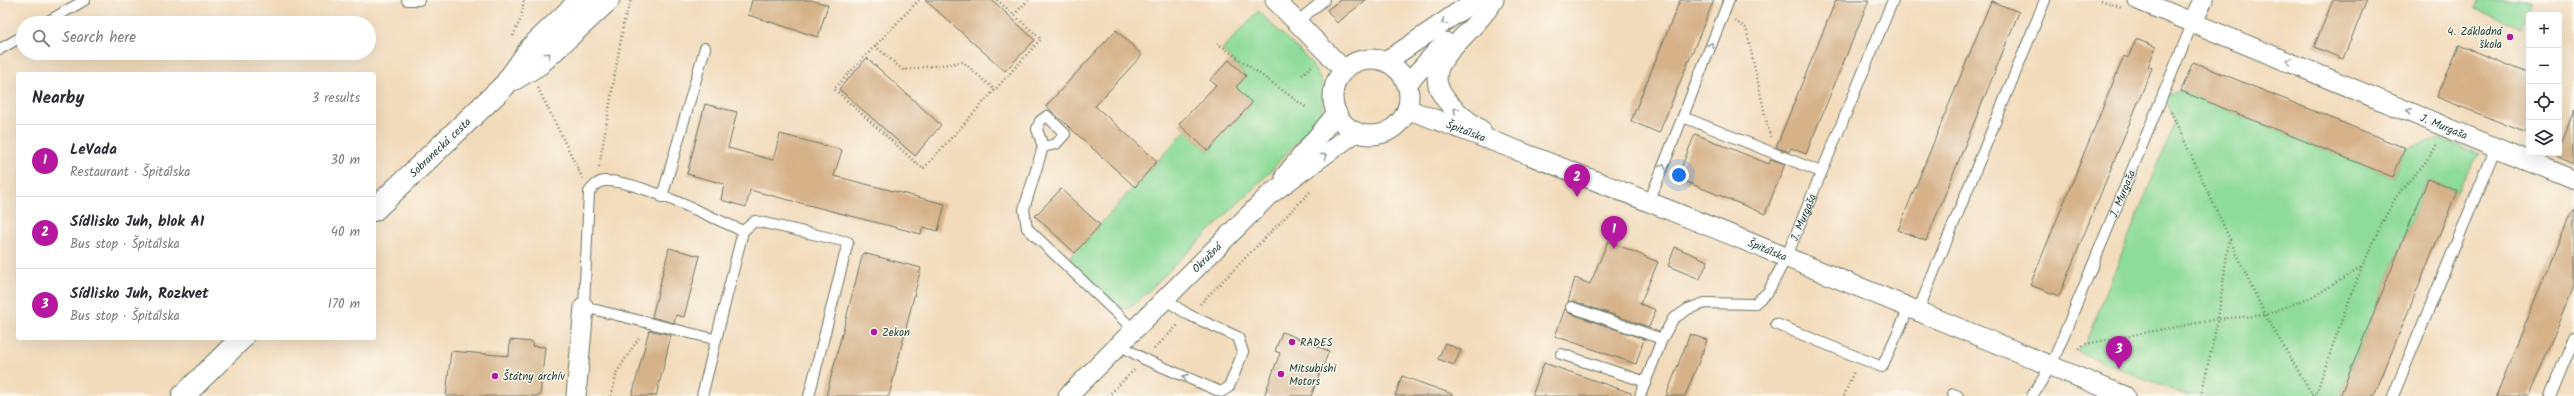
<!DOCTYPE html>
<html lang="en">
<head>
<meta charset="utf-8">
<style>
  :root { --surface:#fff; --page:#f2f2f3; --text:#2b2b33; --muted:#7c7c81; --line:#e1e1e2; --accent:#b5179e }
  body { margin:0; font-family:Kalam,sans-serif; background:var(--page); color:var(--text) }
  .controls { position:absolute; right:12px; top:12px; display:grid; overflow:hidden; border-radius:4px; box-shadow:0 4px 16px #0002 }
  .controls button { width:36px; height:36px; display:grid; place-items:center; padding:0; border:0; border-bottom:1px solid var(--line); background:var(--surface); color:var(--text); font:20px sans-serif }
  .you { position:absolute; left:1679px; top:175px; width:14px; height:14px; margin:-10px; border:3px solid #fff; border-radius:50%; background:#1a73e8; box-shadow:0 0 0 6px #1a73e833 }
  .badge { display:grid; place-items:center; width:26px; height:26px; border-radius:50%; background:var(--accent); color:#fff; font-size:13px; font-weight:700 }
  .pin { position:absolute; translate:-50% -33px; filter:drop-shadow(0 1px 2px #0008) }
  .pin::after { content:''; position:absolute; top:21px; width:14px; height:12px; background:inherit; clip-path:polygon(0 0,100% 0,50% 100%) }
  .list { margin:0; padding:0; list-style:none }
  h2 { display:flex; justify-content:space-between; align-items:center; height:52px; margin:0; padding:0 16px; font-size:17px }
  h2 small { font-size:13px; font-weight:400; color:var(--muted) }
  .list li { display:grid; grid-template-columns:26px 1fr auto; gap:12px; align-items:center; box-sizing:border-box; height:72px; padding:0 16px; border-top:1px solid var(--line) }
  .list b { display:block; font-size:15px; white-space:nowrap }
  .list p { margin:0; font-size:13px; white-space:nowrap; color:var(--muted) }
  .list em { font-size:13px; font-style:normal; color:var(--muted) }
  .icon { flex:none; width:22px; height:22px; fill:none; stroke:currentColor; stroke-width:2; stroke-linecap:round; stroke-linejoin:round }
  .map { position:relative; flex:none; width:2574px; height:396px; overflow:hidden }
  .search { position:absolute; background:var(--surface); box-shadow:0 4px 16px #0002; left:16px; top:16px; width:360px; height:44px; display:flex; align-items:center; gap:10px; box-sizing:border-box; padding:0 14px; border-radius:22px; color:var(--muted); font-size:15px }
  .panel { position:absolute; background:var(--surface); box-shadow:0 4px 16px #0002; left:16px; top:72px; width:360px; height:268px; border-radius:4px }
  .map>svg:first-child { display:block }
  .green { fill:#8edc9a; stroke:#568c67 }
  .building { fill:#d6b289 }
  .lines { fill:none; stroke-linecap:round; stroke-linejoin:round }
  .service-casing { stroke:#697463; stroke-width:12 }
  .minor-casing { stroke:#697463; stroke-width:21 }
  .primary-casing { stroke:#697463; stroke-width:24 }
  .path { stroke:#697463; stroke-width:2.5; stroke-dasharray:1 3; stroke-linecap:butt }
  .service { stroke:#fff; stroke-width:10 }
  .minor { stroke:#fff; stroke-width:19 }
  .primary { stroke:#fff; stroke-width:22 }
  .oneway { stroke:#8f9e9a }
  .poi-dot { fill:#b5179e; stroke:#fbf7ec; stroke-width:1.5 }
  .labels { text-anchor:middle; stroke-width:3; stroke-linejoin:round; paint-order:stroke }
  .poi-label { font-size:11px; fill:#1f3d34; stroke:#fbf7ec; text-anchor:start }
  .street-label { font-size:11px; fill:#1f3d34; stroke:#fbf7ec }
</style>
</head>
<body>
<div class="map">
<svg width="2574" height="396" viewBox="0 0 2574 396">
  <rect width="100%" height="100%" fill="#fbf7ec"/>
  <filter id="ink" filterUnits="userSpaceOnUse"><feTurbulence type="fractalNoise" baseFrequency=".025" numOctaves="2"/><feDisplacementMap in="SourceGraphic" scale="8" xChannelSelector="R" yChannelSelector="G"/><feConvolveMatrix kernelMatrix="1 2 1 2 8 2 1 2 1" color-interpolation-filters="sRGB"/></filter>
  <filter id="wash" filterUnits="userSpaceOnUse"><feTurbulence type="fractalNoise" baseFrequency=".012" numOctaves="4" result="noise"/><feDisplacementMap in="SourceGraphic" scale="16" xChannelSelector="R" yChannelSelector="G"/><feGaussianBlur stdDeviation="0.9" result="paint"/><feColorMatrix in="noise" values="0 0 0 0 0 0 0 0 0 0 0 0 0 0 0 0 0 1.4 0 .05"/><feComposite in="paint" operator="in"/></filter>
  <g filter="url(#wash)">
    <rect width="100%" height="100%" fill="#f2dbbb"/>
    <path class="green" d="M2479 0H2532L2520 28 2475 9Z
      M1258 11 1309 60 1324 86 1321 115 1267 175 1135 304 1126 309 1115 304 1069 263 1072 255 1186 130 1208 151 1252 103 1236 87 1246 76 1222 50Z
      M2181 91 2393 177 2405 148 2440 138 2479 154 2457 191 2428 179 2340 396H2187L2076 351 2085 344 2175 122 2163 95Z"/>
    <g id="blocks">
      <path class="building" d="M752 0H811L828 5 818 37 748 15Z
        M925 0H992L1035 40 1005 71Z
        M1340 0H1366L1337 23 1327 10Z
        M1680 0H1714L1659 133 1631 121Z
        M1836 0H1869L1806 154 1791 148 1789 152 1776 147Z
        M2333 0H2367L2343 59 2314 47Z
        M1991 1 2019 12 1926 241 1898 230Z
        M1116 30 1142 55 1095 106 1157 161 1135 187 1046 106Z
        M2136 39 2156 47 2148 66 2152 68 2059 296 2030 285 2124 56 2128 58Z
        M2459 45 2529 74V134L2437 97Z
        M867 58 941 125 915 156 839 89Z
        M1229 60 1246 76 1236 87 1252 103 1208 151 1179 124 1216 85 1210 80Z
        M2193 62 2405 148 2393 177 2181 91Z
        M705 104 737 112 728 148 773 160 780 134 842 150 834 176 945 204 938 231 923 227 921 234 750 190 746 207 721 200 724 184 687 174Z
        M2574 113V164L2556 156Z
        M1695 134 1769 164 1771 159 1785 164 1765 214 1677 178Z
        M2428 179 2457 191 2374 396H2340Z
        M1061 189 1100 225 1075 253 1035 216Z
        M2574 205V286L2555 334 2529 396H2496Z
        M1608 241 1658 262 1640 304 1656 310 1649 327 1573 301 1568 302 1575 278 1590 284Z
        M1675 247 1708 261 1700 279 1668 266Z
        M669 248 700 256 684 317 676 315 674 323 652 317Z
        M863 253 921 268 889 396H826Z
        M1565 309 1569 313 1644 339 1636 364 1555 336Z
        M649 330 671 335 663 369 656 396H632Z
        M1282 332 1329 351 1311 396H1264L1280 353 1275 351Z
        M1690 334 1707 340 1703 351 1685 396H1666Z
        M510 340 533 342 532 346 545 347 540 396H446L451 351 509 356Z
        M1445 343 1461 350 1454 365 1438 359Z
        M1544 363 1631 393V396H1532Z
        M1402 376 1452 394V396H1395Z"/>
    </g>
  </g>
  <g filter="url(#ink)">
    <use href="#blocks" fill-opacity="0" stroke="#697463" stroke-width="1"/>
    <g class="lines">
      <g class="service-casing">
        <g id="service">
          <path d="M407 0H419"/>
          <path d="M1297 22 1324 0"/>
          <path d="M45 23 85 0"/>
          <path d="M0 49 23 36"/>
          <path d="M1683 117 1821 172"/>
          <path d="M1043 147 1056 144 1065 134 1047 116 1040 121 1037 129 1043 147 1024 209 1027 228 1133 329"/>
          <path d="M662 197 705 48"/>
          <path d="M1649 202 1729 0"/>
          <path d="M1571 307 1662 339"/>
          <path d="M1918 311 2045 0"/>
          <path d="M1776 324 1882 367 1909 308"/>
          <path d="M714 339 584 307 589 192C594 186 599 180 607 181 639 181 710 217 743 231L755 221 848 242 809 396"/>
          <path d="M1118 344 1144 359 1221 392 1229 387 1243 352 1238 337 1189 315 1164 299"/>
          <path d="M1561 354 1646 382"/>
          <path d="M1953 394 1958 396"/>
          <path d="M702 396 743 231"/>
          <path id="s1" d="M1640 396 1662 339 1673 319 1688 309 1705 303 1754 304 1768 292 1786 258 1893 0"/>
          <path id="s2" d="M2032 396 2051 366 2193 22"/>
          <path d="M2393 396 2496 147"/>
          <path d="M2550 396 2574 337"/>
        </g>
      </g>
      <g class="minor-casing">
        <g id="minor">
          <path d="M1275 0 1344 70"/>
          <path id="s3" d="M2138 0 2574 180"/>
          <path d="M2193 22 2203 0"/>
          <circle cx="1371" cy="97" r="38"/>
          <path d="M1387 61 1476 0"/>
          <path d="M1407 84 1445 42"/>
          <path id="s4" d="M1407 109C1649 198 1886 299 2125 396"/>
          <path d="M1481 130C1392 70 1460 54 1494 0"/>
          <path d="M1285 176 1337 113"/>
          <path d="M576 396 584 307"/>
          <path id="s5" d="M1068 396 1269 195 1356 132"/>
        </g>
      </g>
      <g class="primary-casing">
        <g id="primary">
          <path d="M514 79 539 64 608 0"/>
          <path id="s6" d="M374 210 505 85 531 48 581 0"/>
          <path d="M183 396 242 338"/>
        </g>
      </g>
      <path class="path" d="M919 0 834 89 923 169 1041 39 997 0
        M2101 0 2122 8
        M1014 15 1028 0
        M1735 21 1746 28 1770 137
        M513 36 521 18 524 0
        M1217 43 1307 108
        M875 46 903 70 963 62 994 89
        M1302 75 1314 64
        M538 88 583 179
        M2171 112 2265 315 2313 396
        M599 167 624 21 631 0
        M1200 304 1310 192
        M1154 349 1179 324
        M2076 351 2085 344 2218 319 2265 315 2316 295 2362 267
        M611 396 617 372 640 336
        M1108 396 1134 370
        M1844 396 1854 371
        M2201 396 2218 319 2229 239
        M2315 396C2338 332 2359 265 2392 204 2404 182 2426 167 2437 144"/>
      <use href="#service" class="service"/>
      <use href="#minor" class="minor"/>
      <use href="#primary" class="primary"/>
    </g>
    <defs><path id="oneway-chevron" d="M-2-3.5L2.5 0L-2 3.5" fill="none" stroke-width="1.6" stroke-linecap="round" stroke-linejoin="round"/></defs>
    <g class="oneway">
      <use href="#oneway-chevron" transform="translate(1444 22) rotate(145)"/>
      <use href="#oneway-chevron" transform="translate(1711 45) rotate(-68)"/>
      <use href="#oneway-chevron" transform="translate(548 55) rotate(-43)"/>
      <use href="#oneway-chevron" transform="translate(2289 61) rotate(-157)"/>
      <use href="#oneway-chevron" transform="translate(1456 110) rotate(-137)"/>
      <use href="#oneway-chevron" transform="translate(2409 111) rotate(-158)"/>
      <use href="#oneway-chevron" transform="translate(1324 156) rotate(-36)"/>
      <use href="#oneway-chevron" transform="translate(1663 166) rotate(-68)"/>
      <use href="#oneway-chevron" transform="translate(1185 377) rotate(-157)"/>
    </g>
  </g>
  <g class="poi-dot">
    <circle cx="2510" cy="37" r="4"/>
    <circle cx="874" cy="332" r="4"/>
    <circle cx="1292" cy="342" r="4"/>
    <circle cx="1281" cy="374" r="4"/>
    <circle cx="495" cy="376" r="4"/>
  </g>
  <g class="labels">
    <g class="poi-label">
      <text x="2502" y="35" text-anchor="end">4. Základná<tspan x="2502" dy="13">škola</tspan></text>
      <text x="882" y="336">Zekon</text>
      <text x="1300" y="346">RADES</text>
      <text x="1289" y="372">Mitsubishi<tspan x="1289" dy="13">Motors</tspan></text>
      <text x="503" y="380">Štátny archív</text>
    </g>
    <g class="street-label">
      <text dy="4" stroke="none"><textPath href="#s3" startOffset="331">J. Murgaša</textPath></text>
      <text dy="4" stroke="none"><textPath href="#s4" startOffset="63">Špitálska</textPath></text>
      <text dy="4" stroke="none"><textPath href="#s6" startOffset="91">Sobranecká cesta</textPath></text>
      <text dy="4" stroke="none"><textPath href="#s2" startOffset="222">J. Murgaša</textPath></text>
      <text dy="4" stroke="none"><textPath href="#s1" startOffset="270">J. Murgaša</textPath></text>
      <text dy="4" stroke="none"><textPath href="#s4" startOffset="387">Špitálska</textPath></text>
      <text dy="4" stroke="none"><textPath href="#s5" startOffset="196">Okružná</textPath></text>
    </g>
  </g>
</svg>
<div class="controls">
<button>+</button>
<button>−</button>
<button><svg class="icon" aria-label="locate" viewBox="0 0 24 24"><circle cx="12" cy="12" r="6"/><path d="M12 2v4M12 18v4M2 12h4M18 12h4"/></svg></button>
<button><svg class="icon" aria-label="layers" viewBox="0 0 24 24"><path d="M12 4l9 5-9 5-9-5zM3 14l9 5 9-5"/></svg></button>
</div>
<div class="you"></div>
<div class="pin badge" style="left:1614px;top:249px">1</div>
<div class="pin badge" style="left:1577px;top:197px">2</div>
<div class="pin badge" style="left:2119px;top:369px">3</div>
<div class="search"><svg class="icon" aria-label="search" viewBox="0 0 24 24"><circle cx="10" cy="10" r="6"/><path d="M15 15l6 6"/></svg>Search here</div>
<section class="panel">
<h2>Nearby<small>3 results</small></h2>
<ul class="list">
<li><span class="badge">1</span><div><b>LeVada</b><p>Restaurant · Špitálska</p></div><em>30 m</em></li>
<li><span class="badge">2</span><div><b>Sídlisko Juh, blok A1</b><p>Bus stop · Špitálska</p></div><em>40 m</em></li>
<li><span class="badge">3</span><div><b>Sídlisko Juh, Rozkvet</b><p>Bus stop · Špitálska</p></div><em>170 m</em></li>
</ul>
</section>
</div>
</body>
</html>
